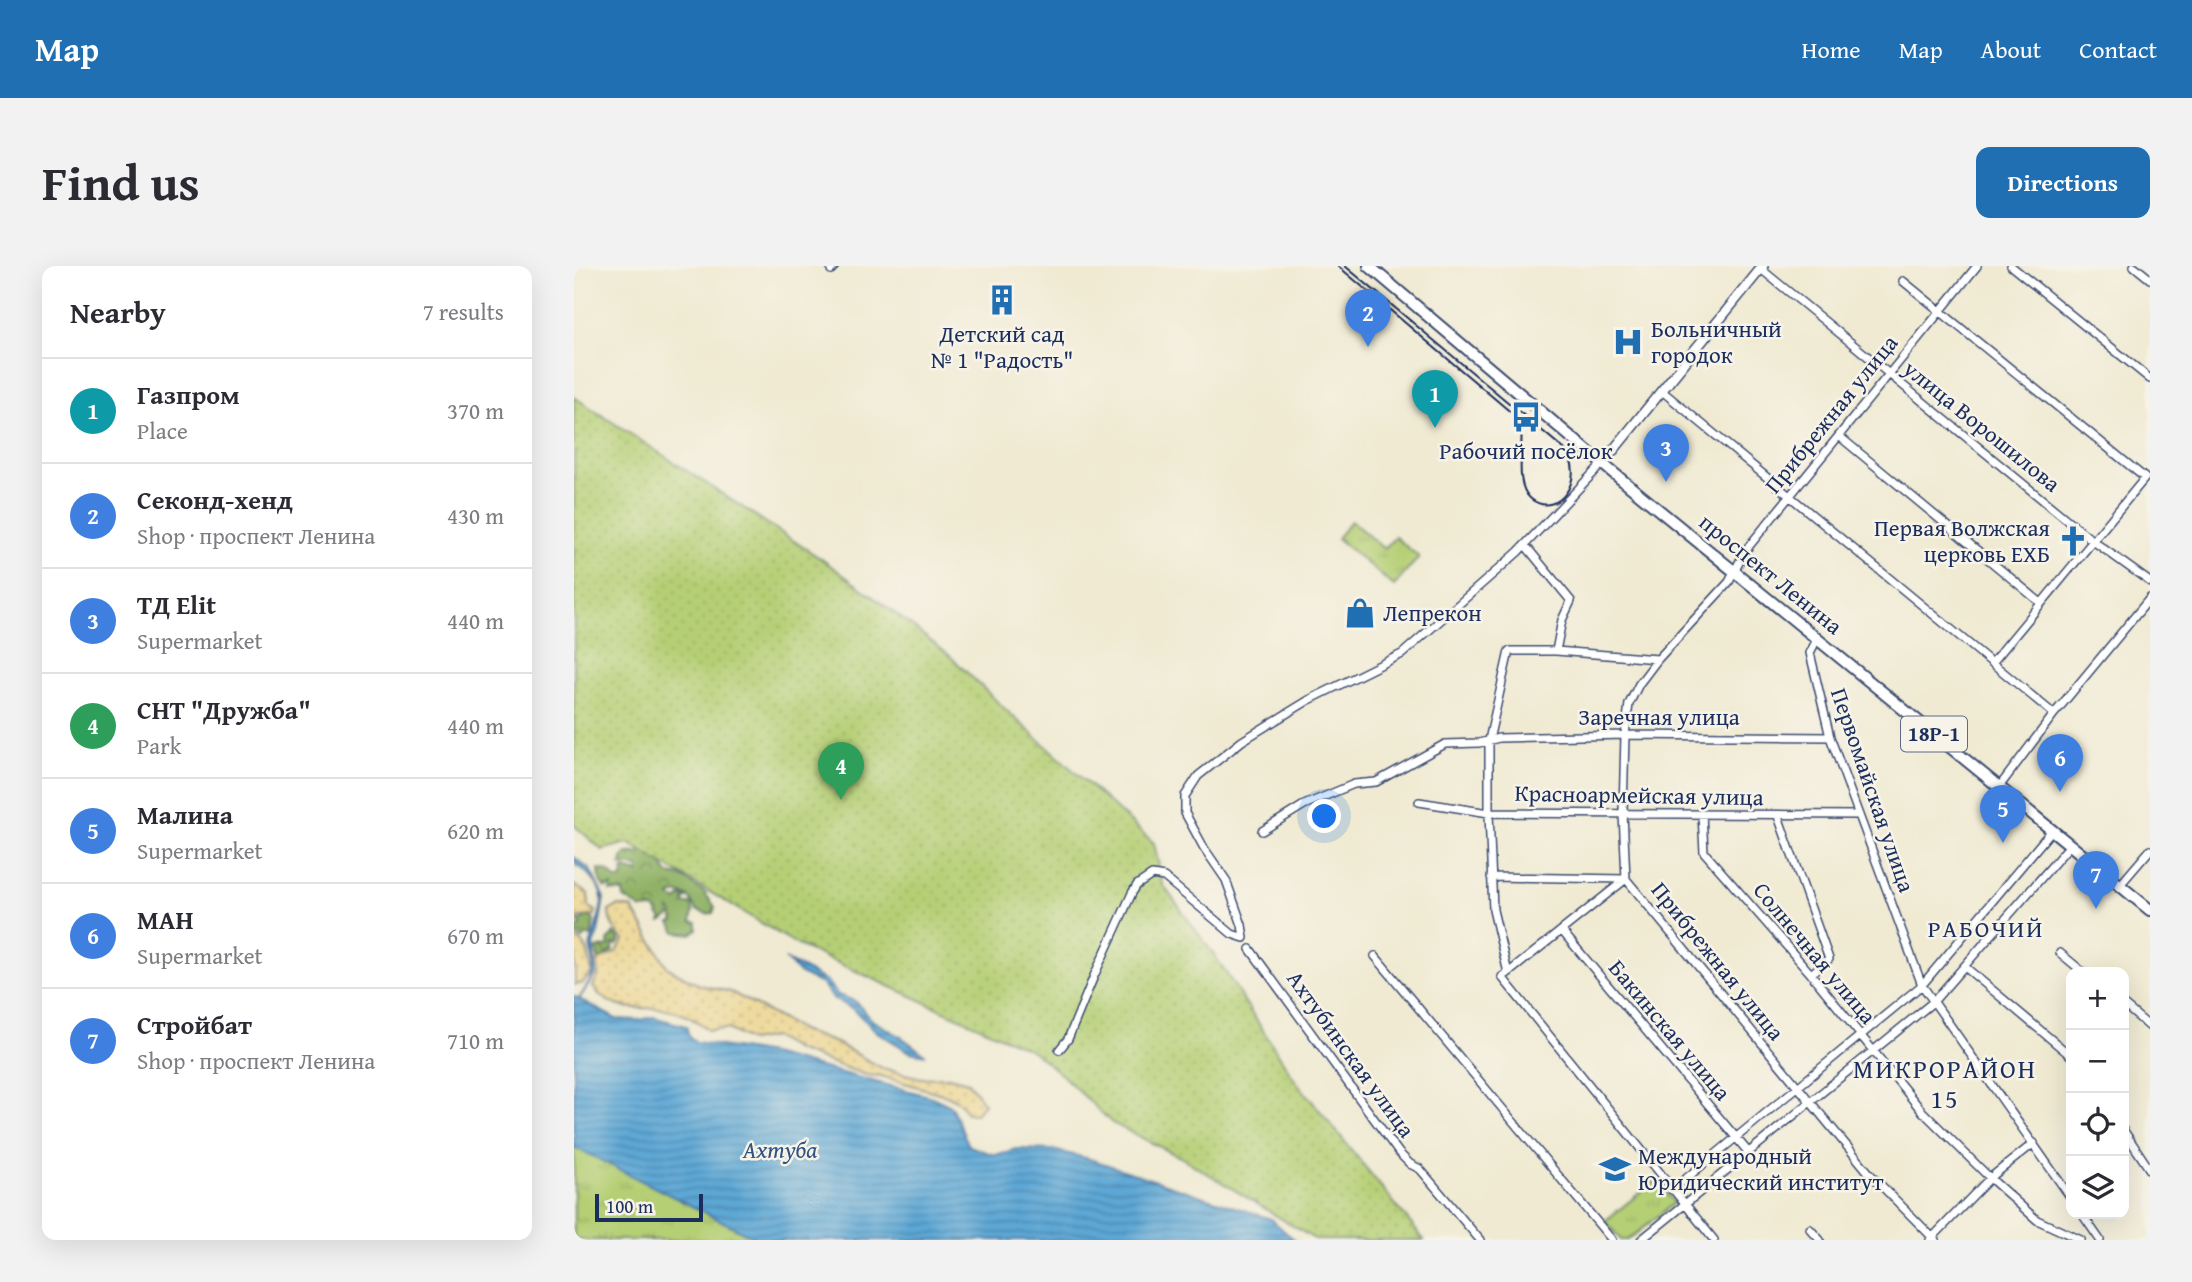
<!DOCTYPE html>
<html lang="en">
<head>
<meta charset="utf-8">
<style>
  :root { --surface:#fff; --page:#f2f2f3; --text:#2b2b33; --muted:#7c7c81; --line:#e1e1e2; --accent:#1f6fb2 }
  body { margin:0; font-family:"Gentium Book Plus",serif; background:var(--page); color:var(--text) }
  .controls { position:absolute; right:21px; bottom:21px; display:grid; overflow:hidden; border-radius:14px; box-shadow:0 7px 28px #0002 }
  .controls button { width:63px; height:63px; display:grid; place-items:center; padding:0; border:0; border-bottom:2px solid var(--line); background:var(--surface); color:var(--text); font:35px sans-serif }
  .scale { position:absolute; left:21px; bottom:18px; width:108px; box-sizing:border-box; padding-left:7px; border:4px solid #1b2f5e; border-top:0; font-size:19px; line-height:24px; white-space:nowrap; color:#1b2f5e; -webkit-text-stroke:5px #f7f3e8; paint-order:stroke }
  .you { position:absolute; left:751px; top:551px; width:24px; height:24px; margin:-18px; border:5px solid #fff; border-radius:50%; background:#1a73e8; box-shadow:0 0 0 10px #1a73e833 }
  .badge { display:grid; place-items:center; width:46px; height:46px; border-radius:50%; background:var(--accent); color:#fff; font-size:23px; font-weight:700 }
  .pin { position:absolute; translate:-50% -58px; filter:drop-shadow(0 2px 4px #0008) }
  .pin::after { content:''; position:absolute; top:37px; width:24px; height:21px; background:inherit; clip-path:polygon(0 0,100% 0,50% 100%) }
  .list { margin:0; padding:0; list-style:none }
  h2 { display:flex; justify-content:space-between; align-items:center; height:91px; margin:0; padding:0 28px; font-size:30px }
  h2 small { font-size:23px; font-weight:400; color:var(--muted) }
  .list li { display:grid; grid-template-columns:46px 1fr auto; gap:21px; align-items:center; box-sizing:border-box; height:105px; padding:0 28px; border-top:2px solid var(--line) }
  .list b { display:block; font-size:26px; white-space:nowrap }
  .list p { margin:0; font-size:23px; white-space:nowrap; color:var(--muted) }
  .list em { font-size:23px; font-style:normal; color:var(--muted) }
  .icon { flex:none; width:38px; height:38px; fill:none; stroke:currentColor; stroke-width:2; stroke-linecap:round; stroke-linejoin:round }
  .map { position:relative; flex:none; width:1576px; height:974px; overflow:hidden; border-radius:14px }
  header { display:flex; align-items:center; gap:42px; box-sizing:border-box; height:98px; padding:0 35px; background:var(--accent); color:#fff }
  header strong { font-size:33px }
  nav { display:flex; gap:38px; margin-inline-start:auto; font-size:24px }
  .intro { display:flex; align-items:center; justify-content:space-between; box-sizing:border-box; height:168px; padding:0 42px }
  h1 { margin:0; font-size:49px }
  .button { padding:18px 32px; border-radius:14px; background:var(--accent); color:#fff; font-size:24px; font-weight:700 }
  main { display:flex; gap:42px; padding:0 42px }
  aside { flex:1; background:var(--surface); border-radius:14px; box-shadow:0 7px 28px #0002 }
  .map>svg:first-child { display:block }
  .forest { fill:url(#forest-crowns); stroke:#567062; stroke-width:2 }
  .sand { fill:url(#sand-dots); stroke:#84847e; stroke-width:2 }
  .park { fill:url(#park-tufts); stroke:#687f6a; stroke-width:2 }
  .garden { fill:url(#garden-dots); stroke:#687f6a; stroke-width:2 }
  .water { fill:url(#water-rules); stroke:#3c6b9a; stroke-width:2 }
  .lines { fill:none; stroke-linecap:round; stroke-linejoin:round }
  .minor-casing { stroke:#3b4b6f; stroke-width:10 }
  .tertiary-casing { stroke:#3b4b6f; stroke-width:12 }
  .primary-casing { stroke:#3b4b6f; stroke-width:14 }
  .minor { stroke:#fff; stroke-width:7 }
  .tertiary { stroke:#fff; stroke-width:9 }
  .primary { stroke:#fff; stroke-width:10 }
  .tram { stroke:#1b2f5e; stroke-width:2 }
  .labels { text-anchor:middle; stroke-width:5; stroke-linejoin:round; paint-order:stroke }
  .shield { fill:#f7f3e8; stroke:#5d6a87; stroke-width:2 }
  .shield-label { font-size:21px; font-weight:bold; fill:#1b2f5e }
  .poi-label { font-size:23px; fill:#1b2f5e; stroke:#f7f3e8; text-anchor:start }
  .street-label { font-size:23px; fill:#1b2f5e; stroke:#f7f3e8 }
  .neighbourhood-label { font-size:24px; letter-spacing:2px; fill:#1b2f5e; stroke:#f7f3e8 }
  .water-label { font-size:24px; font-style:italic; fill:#2f5382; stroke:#f7f3e8 }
  .quarter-label { font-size:26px; letter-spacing:2px; fill:#1b2f5e; stroke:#f7f3e8 }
</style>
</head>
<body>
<header>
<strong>Map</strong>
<nav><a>Home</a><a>Map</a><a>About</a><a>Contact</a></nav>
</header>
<div class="intro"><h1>Find us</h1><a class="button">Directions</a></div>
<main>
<aside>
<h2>Nearby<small>7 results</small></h2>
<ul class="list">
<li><span class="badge" style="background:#0f9aa8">1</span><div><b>Газпром</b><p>Place</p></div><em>370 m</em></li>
<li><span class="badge" style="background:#3f7fe0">2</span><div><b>Секонд-хенд</b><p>Shop · проспект Ленина</p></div><em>430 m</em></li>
<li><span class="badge" style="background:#3f7fe0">3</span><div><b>ТД Elit</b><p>Supermarket</p></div><em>440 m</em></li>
<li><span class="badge" style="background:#2e9e5b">4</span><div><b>СНТ &quot;Дружба&quot;</b><p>Park</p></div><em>440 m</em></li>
<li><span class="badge" style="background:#3f7fe0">5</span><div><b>Малина</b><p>Supermarket</p></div><em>620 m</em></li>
<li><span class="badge" style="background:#3f7fe0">6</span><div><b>МАН</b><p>Supermarket</p></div><em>670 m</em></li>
<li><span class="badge" style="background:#3f7fe0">7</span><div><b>Стройбат</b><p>Shop · проспект Ленина</p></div><em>710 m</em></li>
</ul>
</aside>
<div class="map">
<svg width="1576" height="974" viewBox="0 0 1576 974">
  <defs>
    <pattern id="forest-crowns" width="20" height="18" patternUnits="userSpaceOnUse" patternTransform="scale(1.75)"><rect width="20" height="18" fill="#90b266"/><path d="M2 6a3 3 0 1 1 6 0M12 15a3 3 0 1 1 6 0" fill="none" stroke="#759157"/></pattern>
    <pattern id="sand-dots" width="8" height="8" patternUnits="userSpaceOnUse" patternTransform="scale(1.75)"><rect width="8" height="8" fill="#eeda9e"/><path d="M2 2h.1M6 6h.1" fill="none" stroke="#ccbb8a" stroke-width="1.8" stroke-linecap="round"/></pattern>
    <pattern id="park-tufts" width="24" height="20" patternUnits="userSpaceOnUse" patternTransform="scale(1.75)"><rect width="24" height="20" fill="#b5cf75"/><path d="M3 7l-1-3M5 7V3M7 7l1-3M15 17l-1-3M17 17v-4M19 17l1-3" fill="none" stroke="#9bb268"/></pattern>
    <pattern id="garden-dots" width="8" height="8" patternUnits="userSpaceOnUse" patternTransform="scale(1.75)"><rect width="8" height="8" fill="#b5cf75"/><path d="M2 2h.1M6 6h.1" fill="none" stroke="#9bb268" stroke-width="1.8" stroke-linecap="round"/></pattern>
    <pattern id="water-rules" width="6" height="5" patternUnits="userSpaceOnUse" patternTransform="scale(1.75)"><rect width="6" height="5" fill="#5da7d5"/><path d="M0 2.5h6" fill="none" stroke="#4c88b0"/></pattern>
  </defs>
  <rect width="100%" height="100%" fill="#f7f3e8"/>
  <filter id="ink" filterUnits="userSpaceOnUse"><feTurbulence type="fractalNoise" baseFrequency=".0143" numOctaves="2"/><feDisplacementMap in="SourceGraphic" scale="14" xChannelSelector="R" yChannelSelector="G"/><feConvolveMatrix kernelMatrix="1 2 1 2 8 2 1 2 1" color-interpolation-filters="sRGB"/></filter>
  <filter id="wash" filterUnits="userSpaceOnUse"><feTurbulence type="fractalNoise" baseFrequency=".00686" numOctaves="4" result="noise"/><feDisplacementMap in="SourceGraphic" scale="28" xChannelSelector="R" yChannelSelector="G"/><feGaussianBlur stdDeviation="1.57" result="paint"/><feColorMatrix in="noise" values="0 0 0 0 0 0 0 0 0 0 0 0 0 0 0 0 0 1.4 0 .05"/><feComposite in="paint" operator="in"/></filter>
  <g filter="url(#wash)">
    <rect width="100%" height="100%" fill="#f0ead2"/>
    <path class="forest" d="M76 586 84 592 94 608 106 610 130 626 141 641 139 647 133 648 122 644C116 632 114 626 99 628L96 631 103 635 108 630 113 632 110 634 111 638H117L119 645 117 656 123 657V663L117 668 102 666 96 657 99 656V647L95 644 97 650 87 656V652L84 649 85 647 79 642 68 643 50 632 49 626 36 625 38 620 31 622 26 615 25 603 33 605 43 614 48 613 50 603 65 607V601L47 599 48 592 53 587Z
      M11 651H17L20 654 17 670H12L9 673 1 666V663L7 660 6 656Z
      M40 667 46 673 43 679 39 678V684L27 693 24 692 22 683 35 680 34 675Z"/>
    <path class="sand" d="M0 619 14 628 15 641 22 645 20 650 6 651 0 662Z
      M44 640 58 642 94 702 125 719 157 726 229 765 262 777 308 802 347 812 375 811 394 816 410 838 401 848 393 847 386 837 375 830 307 810 292 809 222 784 199 771 176 775 154 763 134 764C121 752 97 741 78 742 54 743 34 742 19 721L25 706 23 695 42 686 50 674C42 665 35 658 35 645Z
      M0 669C16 681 14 688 18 706L9 717 1 719Z"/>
    <path class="park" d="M777 255 810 283 821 271 845 291 820 320 763 272Z
      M0 872 205 974H0Z
      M1082 914 1100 937 1054 974H1047L1031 955Z"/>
    <path class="garden" d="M0 131 249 294 317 344 375 389 433 445 580 577 589 619 643 693 721 814 850 974H742L608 892 538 857 488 809 457 784 224 679 54 577 28 584 0 559Z"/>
    <path class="water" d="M0 591 16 604 30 632 24 667 19 678 22 707 5 733 42 753 66 754 79 751 112 760 115 770 122 776 197 788 358 831 377 840 395 880 421 889 442 883 479 884 516 893 697 953 720 974H185L0 881V730L5 733C14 719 22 709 19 692 18 686 15 684 17 676 20 667 29 642 28 633 27 619 13 605 2 599Z
      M211 693 252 715 264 729 281 735 298 754 326 770 352 789 336 786 303 766 279 743 260 733 248 718 226 708Z"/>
  </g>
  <g filter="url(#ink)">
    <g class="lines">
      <g class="minor-casing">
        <path id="minor" d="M1437 0 1576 113
          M1560 0 1576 13
          M1187 3 1519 275 1576 316
          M257 4 261 0
          M1329 15 1571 212 1418 397
          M1088 125 1480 448
          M1265 170 1467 337
          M951 279 997 335 988 354 982 385
          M1243 373 1236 387 1256 471 1348 719 1497 932
          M1084 393 982 385H935L915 474V547L919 644 934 707 928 711 1140 974
          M1425 521 1480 448 1576 332
          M845 536 915 547 1285 549
          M1128 548 1130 586 1237 708 1348 845 1416 912 1463 954 1507 974
          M1204 550 1255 693 1237 708
          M688 565 730 539 780 518 802 516 871 478 905 477 925 472 1051 469 1256 471
          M917 611 1052 613
          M1546 619 1576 584
          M988 665 1175 887
          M676 683 825 887 836 898 846 903 906 974
          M1486 687 1509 706
          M801 690 1038 974
          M1391 701 1497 790
          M934 707 1052 613
          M1550 739 1576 761
          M485 784 494 773 520 710 558 627 563 619 578 609 590 611 658 668 670 672 668 659 652 614 630 582 611 547V530L624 510 668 475 694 459 735 434 828 388 944 286 1029 197
          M1550 865 1576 904
          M1098 924 1348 719 1478 564
          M1508 948 1526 974
          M1236 963 1246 974
          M1067 974 1359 736 1496 579
          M1356 974 1416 912 1460 877
          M1361 974 1296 908 1052 613 1049 547 1051 469 1055 438 1065 418 1084 393 1155 316 1171 285 1403 0"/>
      </g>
      <g class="tertiary-casing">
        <path id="tertiary" d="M1029 197 1189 0"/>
      </g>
      <g class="primary-casing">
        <path id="primary" d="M795 0 1037 205 1576 644"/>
      </g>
      <use href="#minor" class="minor"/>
      <use href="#tertiary" class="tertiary"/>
      <use href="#primary" class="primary"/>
      <path class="tram" d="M764 0 946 154C952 176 938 218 957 233 984 254 1014 210 990 183L771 0"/>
    </g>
  </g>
  <defs>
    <g id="building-bare" transform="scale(2.415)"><path d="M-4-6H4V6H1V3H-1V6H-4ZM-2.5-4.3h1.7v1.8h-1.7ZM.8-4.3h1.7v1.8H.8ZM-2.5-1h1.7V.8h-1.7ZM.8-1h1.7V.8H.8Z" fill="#1f6fb2" stroke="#f7f3e8" stroke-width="2.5" paint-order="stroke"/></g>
    <g id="hospital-bare" transform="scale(2.415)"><path d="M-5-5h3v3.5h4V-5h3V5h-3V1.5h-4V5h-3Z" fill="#1f6fb2" stroke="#f7f3e8" stroke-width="2.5" paint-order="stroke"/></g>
    <g id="bus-bare" transform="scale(2.415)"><path d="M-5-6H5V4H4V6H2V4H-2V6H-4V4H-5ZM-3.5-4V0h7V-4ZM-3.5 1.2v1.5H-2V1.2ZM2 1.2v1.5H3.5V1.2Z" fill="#1f6fb2" stroke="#f7f3e8" stroke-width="2.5" paint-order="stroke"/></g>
    <g id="church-bare" transform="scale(2.415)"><path d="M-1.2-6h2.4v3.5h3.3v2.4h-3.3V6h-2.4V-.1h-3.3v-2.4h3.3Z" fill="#1f6fb2" stroke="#f7f3e8" stroke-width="2.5" paint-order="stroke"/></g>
    <g id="shop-bare" transform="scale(2.415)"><path d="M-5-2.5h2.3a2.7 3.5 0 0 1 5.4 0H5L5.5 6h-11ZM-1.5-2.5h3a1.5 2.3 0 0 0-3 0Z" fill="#1f6fb2" stroke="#f7f3e8" stroke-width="2.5" paint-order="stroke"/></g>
    <g id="university-bare" transform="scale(2.415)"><path d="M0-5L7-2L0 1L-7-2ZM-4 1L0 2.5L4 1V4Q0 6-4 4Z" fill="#1f6fb2" stroke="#f7f3e8" stroke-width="2.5" paint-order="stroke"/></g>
  </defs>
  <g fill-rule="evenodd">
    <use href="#building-bare" x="428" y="34"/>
    <use href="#hospital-bare" x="1054" y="76"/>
    <use href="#bus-bare" x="952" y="151"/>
    <use href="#church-bare" x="1499" y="275"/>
    <use href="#shop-bare" x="786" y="347"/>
    <use href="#university-bare" x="1041" y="903"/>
  </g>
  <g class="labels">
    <rect class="shield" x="1327" y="450.5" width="66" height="35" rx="5"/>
    <g class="shield-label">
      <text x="1360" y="475">18Р-1</text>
    </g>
    <g class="poi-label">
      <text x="1077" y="71">Больничный<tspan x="1077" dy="26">городок</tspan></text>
      <text x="428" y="76" text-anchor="middle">Детский сад<tspan x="428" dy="26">№ 1 "Радость"</tspan></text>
      <text x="952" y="193" text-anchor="middle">Рабочий посёлок</text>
      <text x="1476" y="270" text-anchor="end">Первая Волжская<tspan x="1476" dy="26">церковь ЕХБ</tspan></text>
      <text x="809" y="355">Лепрекон</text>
      <text x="1064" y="898">Международный<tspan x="1064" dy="26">Юридический институт</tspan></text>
    </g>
    <g class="street-label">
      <text transform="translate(1257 148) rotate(-51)" y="8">Прибрежная улица</text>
      <text transform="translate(1408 160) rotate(39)" y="8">улица Ворошилова</text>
      <text transform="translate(1197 308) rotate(39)" y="8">проспект Ленина</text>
      <text x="1085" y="459">Заречная улица</text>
      <text transform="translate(1299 524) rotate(71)" y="8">Первомайская улица</text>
      <text transform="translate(1065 529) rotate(1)" y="8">Красноармейская улица</text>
      <text transform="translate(1241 687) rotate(50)" y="8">Солнечная улица</text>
      <text transform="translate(1144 695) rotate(51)" y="8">Прибрежная улица</text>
      <text transform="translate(1096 764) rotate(50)" y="8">Бакинская улица</text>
      <text transform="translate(777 788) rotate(54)" y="8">Ахтубинская улица</text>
    </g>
    <g class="neighbourhood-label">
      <text x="1412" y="671">РАБОЧИЙ</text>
    </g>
    <g class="water-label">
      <text x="206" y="892">Ахтуба</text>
    </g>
    <g class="quarter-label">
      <text x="1371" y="812">МИКРОРАЙОН<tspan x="1371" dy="30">15</tspan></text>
    </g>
  </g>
</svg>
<div class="controls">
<button>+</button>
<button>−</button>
<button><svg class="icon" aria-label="locate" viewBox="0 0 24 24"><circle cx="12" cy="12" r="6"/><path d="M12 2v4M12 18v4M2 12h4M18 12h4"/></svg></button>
<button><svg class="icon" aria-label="layers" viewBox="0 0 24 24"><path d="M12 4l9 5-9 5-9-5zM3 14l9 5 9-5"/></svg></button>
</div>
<div class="scale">100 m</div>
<div class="you"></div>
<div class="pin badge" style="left:861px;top:162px;background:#0f9aa8">1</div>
<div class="pin badge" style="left:794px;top:81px;background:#3f7fe0">2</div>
<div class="pin badge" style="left:1092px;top:216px;background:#3f7fe0">3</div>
<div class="pin badge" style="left:267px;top:534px;background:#2e9e5b">4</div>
<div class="pin badge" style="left:1429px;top:577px;background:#3f7fe0">5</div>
<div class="pin badge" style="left:1486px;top:526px;background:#3f7fe0">6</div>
<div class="pin badge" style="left:1522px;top:643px;background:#3f7fe0">7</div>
</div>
</main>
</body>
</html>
